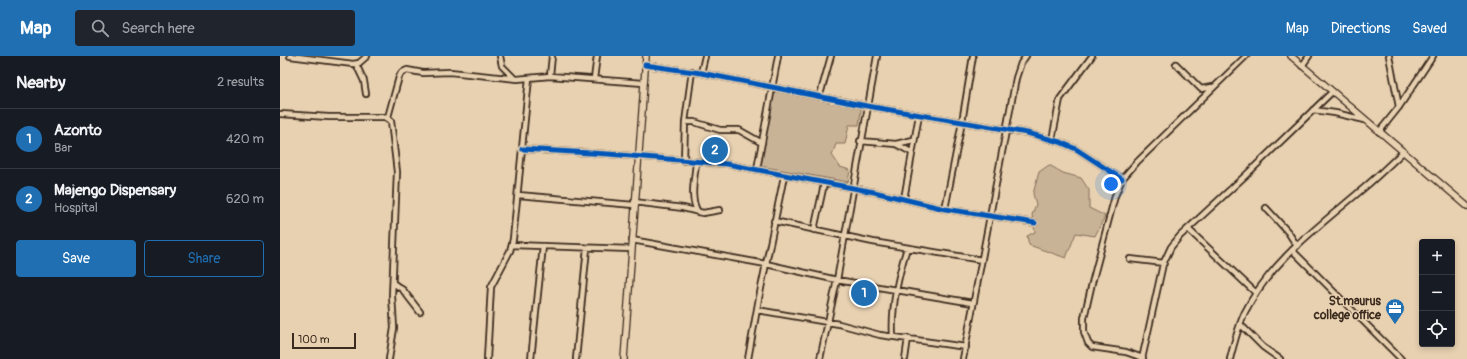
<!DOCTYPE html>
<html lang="en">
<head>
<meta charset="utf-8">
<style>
  :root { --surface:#171b24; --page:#20242c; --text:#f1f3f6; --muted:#9ea1a6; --line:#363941; --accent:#1f6fb2 }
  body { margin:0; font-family:Pangolin,sans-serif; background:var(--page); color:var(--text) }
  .controls { position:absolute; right:12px; bottom:12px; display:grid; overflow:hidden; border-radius:4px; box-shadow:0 2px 6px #0003 }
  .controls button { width:36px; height:36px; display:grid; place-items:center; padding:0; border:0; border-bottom:1px solid var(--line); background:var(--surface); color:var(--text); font:20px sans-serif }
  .scale { position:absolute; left:12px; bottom:10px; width:64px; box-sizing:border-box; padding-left:4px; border:2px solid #3b2a1e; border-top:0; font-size:11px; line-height:14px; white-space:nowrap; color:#3b2a1e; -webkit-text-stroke:3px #e8d1b1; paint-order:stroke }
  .you { position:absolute; left:831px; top:128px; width:14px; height:14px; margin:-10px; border:3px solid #fff; border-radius:50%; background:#1a73e8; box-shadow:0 0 0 6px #1a73e833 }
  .badge { display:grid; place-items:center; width:26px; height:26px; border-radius:50%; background:var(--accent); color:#fff; font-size:13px; font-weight:700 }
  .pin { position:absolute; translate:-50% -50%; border:2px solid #fff; box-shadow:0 1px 4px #0006 }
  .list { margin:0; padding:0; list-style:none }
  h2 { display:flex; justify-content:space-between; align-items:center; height:52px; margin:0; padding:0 16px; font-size:17px }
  h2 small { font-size:13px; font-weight:400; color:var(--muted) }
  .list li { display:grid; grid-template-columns:26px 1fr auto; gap:12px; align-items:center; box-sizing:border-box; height:60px; padding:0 16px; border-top:1px solid var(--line) }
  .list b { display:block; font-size:15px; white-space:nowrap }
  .list p { margin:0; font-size:13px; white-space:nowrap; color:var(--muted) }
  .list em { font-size:13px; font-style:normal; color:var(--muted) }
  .actions { display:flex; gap:8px; padding:12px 16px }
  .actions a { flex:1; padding:9px 0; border:1px solid var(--accent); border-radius:4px; text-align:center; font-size:14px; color:var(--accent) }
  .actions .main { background:var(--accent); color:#fff }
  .icon { flex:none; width:22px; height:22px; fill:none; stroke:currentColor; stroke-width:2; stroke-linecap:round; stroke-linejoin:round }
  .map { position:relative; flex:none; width:1187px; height:303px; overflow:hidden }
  header { display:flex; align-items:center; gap:24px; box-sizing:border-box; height:56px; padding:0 20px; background:var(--accent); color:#fff }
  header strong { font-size:19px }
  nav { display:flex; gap:22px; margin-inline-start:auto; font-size:14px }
  .search { width:280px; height:36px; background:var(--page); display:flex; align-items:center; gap:10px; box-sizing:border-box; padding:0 14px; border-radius:4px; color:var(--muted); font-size:15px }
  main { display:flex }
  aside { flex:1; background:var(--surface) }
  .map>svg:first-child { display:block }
  .green { fill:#c9b397; stroke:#826e5a }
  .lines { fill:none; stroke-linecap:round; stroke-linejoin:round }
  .minor-casing { stroke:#3b2a1e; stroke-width:8 }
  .tertiary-casing { stroke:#3b2a1e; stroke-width:8 }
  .minor { stroke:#e8d1b1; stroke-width:4.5 }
  .tertiary { stroke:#e8d1b1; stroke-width:5.5 }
  .cycleway-casing { stroke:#e8d1b1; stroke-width:8 }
  .cycleway { stroke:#0057b8; stroke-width:5 }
  .labels { text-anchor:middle; stroke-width:3; stroke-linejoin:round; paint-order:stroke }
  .poi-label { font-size:12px; font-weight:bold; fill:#3b2a1e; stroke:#e8d1b1; text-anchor:end }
</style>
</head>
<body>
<header>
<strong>Map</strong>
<div class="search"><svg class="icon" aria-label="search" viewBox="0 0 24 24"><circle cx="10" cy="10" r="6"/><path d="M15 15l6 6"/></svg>Search here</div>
<nav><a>Map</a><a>Directions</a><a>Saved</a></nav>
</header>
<main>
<aside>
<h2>Nearby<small>2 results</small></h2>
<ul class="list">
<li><span class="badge">1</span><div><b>Azonto</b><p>Bar</p></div><em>420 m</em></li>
<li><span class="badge">2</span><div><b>Majengo Dispensary</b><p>Hospital</p></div><em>620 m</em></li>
</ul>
<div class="actions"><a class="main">Save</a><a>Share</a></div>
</aside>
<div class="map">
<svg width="1187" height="303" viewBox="0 0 1187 303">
  <rect width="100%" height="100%" fill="#e8d1b1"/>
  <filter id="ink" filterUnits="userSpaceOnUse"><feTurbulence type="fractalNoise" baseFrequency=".025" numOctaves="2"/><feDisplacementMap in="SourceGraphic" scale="8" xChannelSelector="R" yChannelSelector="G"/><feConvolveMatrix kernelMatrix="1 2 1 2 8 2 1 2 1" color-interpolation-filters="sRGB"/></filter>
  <g filter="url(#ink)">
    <path class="green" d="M495 31 582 48 579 69H569L565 88H556L552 99 560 111 570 114 568 126 480 110Z
      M769 109 783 117 801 122 809 134V152L825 160 815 180 796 177 786 202 749 189 747 180 755 176 752 159 756 148 753 138 759 116Z"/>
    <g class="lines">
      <g class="minor-casing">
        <path id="minor" d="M10 0 73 8 79 7 87 0
          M220 0 222 10 234 22
          M1109 0 1119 51
          M76 8 84 25 86 38
          M896 8 921 33 932 31
          M365 9 421 17 587 50 747 77 780 86 796 93 842 123
          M1022 10 1029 0
          M421 17 425 0
          M270 20 272 0
          M314 23 317 0
          M540 39 551 0
          M1033 54 1055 57 1085 64
          M0 58 49 61H105L111 65 117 116 112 240 114 272 109 303
          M108 61 119 21 121 17 127 14 143 17 170 16 237 23 270 20 363 27
          M405 66H414L440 74H459L482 87
          M1099 76 1119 51 1153 0
          M772 84 780 43 812 0
          M580 85 616 88 631 96
          M616 88 633 84
          M242 93 328 98 447 108 594 136 665 153 755 167
          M404 105 405 66 412 15
          M416 106C415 122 409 142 418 156
          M477 113 498 0
          M238 139 354 149
          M624 143 639 59
          M354 146 403 152 423 157 440 154
          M986 152 1008 176 1017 190
          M665 153 682 66 693 0
          M494 165 593 186 702 204
          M908 173 976 237
          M534 174 544 128
          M352 184 486 208 557 224 693 247
          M232 189 351 193
          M1012 194 1121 303
          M850 203 884 207
          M113 227 123 234 140 256
          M477 254 559 268 600 279 686 291
          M960 268 983 291 1000 303
          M613 280C611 250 618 220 627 192
          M863 302 846 296 812 291 808 287 804 276V262L812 227 835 140 842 123 857 106 966 0
          M207 303 211 231 230 195 233 183 249 22
          M251 303 263 190
          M296 303 307 192
          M468 303 479 242 504 120
          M540 303 557 224 597 0
          M625 303 628 282
          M683 303 736 22 741 7 746 0
          M862 303 883 208 891 191 900 180 966 119 1052 36
          M950 303C954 287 958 271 965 256 992 203 1041 169 1085 131 1098 120 1110 108 1123 96"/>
      </g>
      <g class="tertiary-casing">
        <path id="tertiary" d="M1011 0 1187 150
          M344 303 366 0"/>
      </g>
      <use href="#minor" class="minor"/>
      <use href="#tertiary" class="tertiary"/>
      <g class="cycleway-casing">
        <path id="cycleway" d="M365 9 421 17 587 50 747 77 780 86 796 93 842 123
          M242 93 328 98 447 108 594 136 665 153 755 167"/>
      </g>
      <use href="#cycleway" class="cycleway"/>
    </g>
  </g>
  <defs>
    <g id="office-pin" transform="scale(1)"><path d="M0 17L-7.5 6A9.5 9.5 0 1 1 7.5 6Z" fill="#1f6fb2" stroke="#e8d1b1"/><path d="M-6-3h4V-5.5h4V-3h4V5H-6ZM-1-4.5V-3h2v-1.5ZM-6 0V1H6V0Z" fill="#fff"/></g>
  </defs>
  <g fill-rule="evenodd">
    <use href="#office-pin" x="1115" y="252"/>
  </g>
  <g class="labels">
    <g class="poi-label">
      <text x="1101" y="249">St.maurus<tspan x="1101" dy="14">college office</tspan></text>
    </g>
  </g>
</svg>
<div class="controls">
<button>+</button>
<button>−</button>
<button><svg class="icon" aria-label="locate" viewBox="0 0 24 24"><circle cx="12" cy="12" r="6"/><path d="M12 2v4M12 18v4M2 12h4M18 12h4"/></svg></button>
</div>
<div class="scale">100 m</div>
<div class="you"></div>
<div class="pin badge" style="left:584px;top:237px">1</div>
<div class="pin badge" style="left:435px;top:94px">2</div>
</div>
</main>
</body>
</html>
